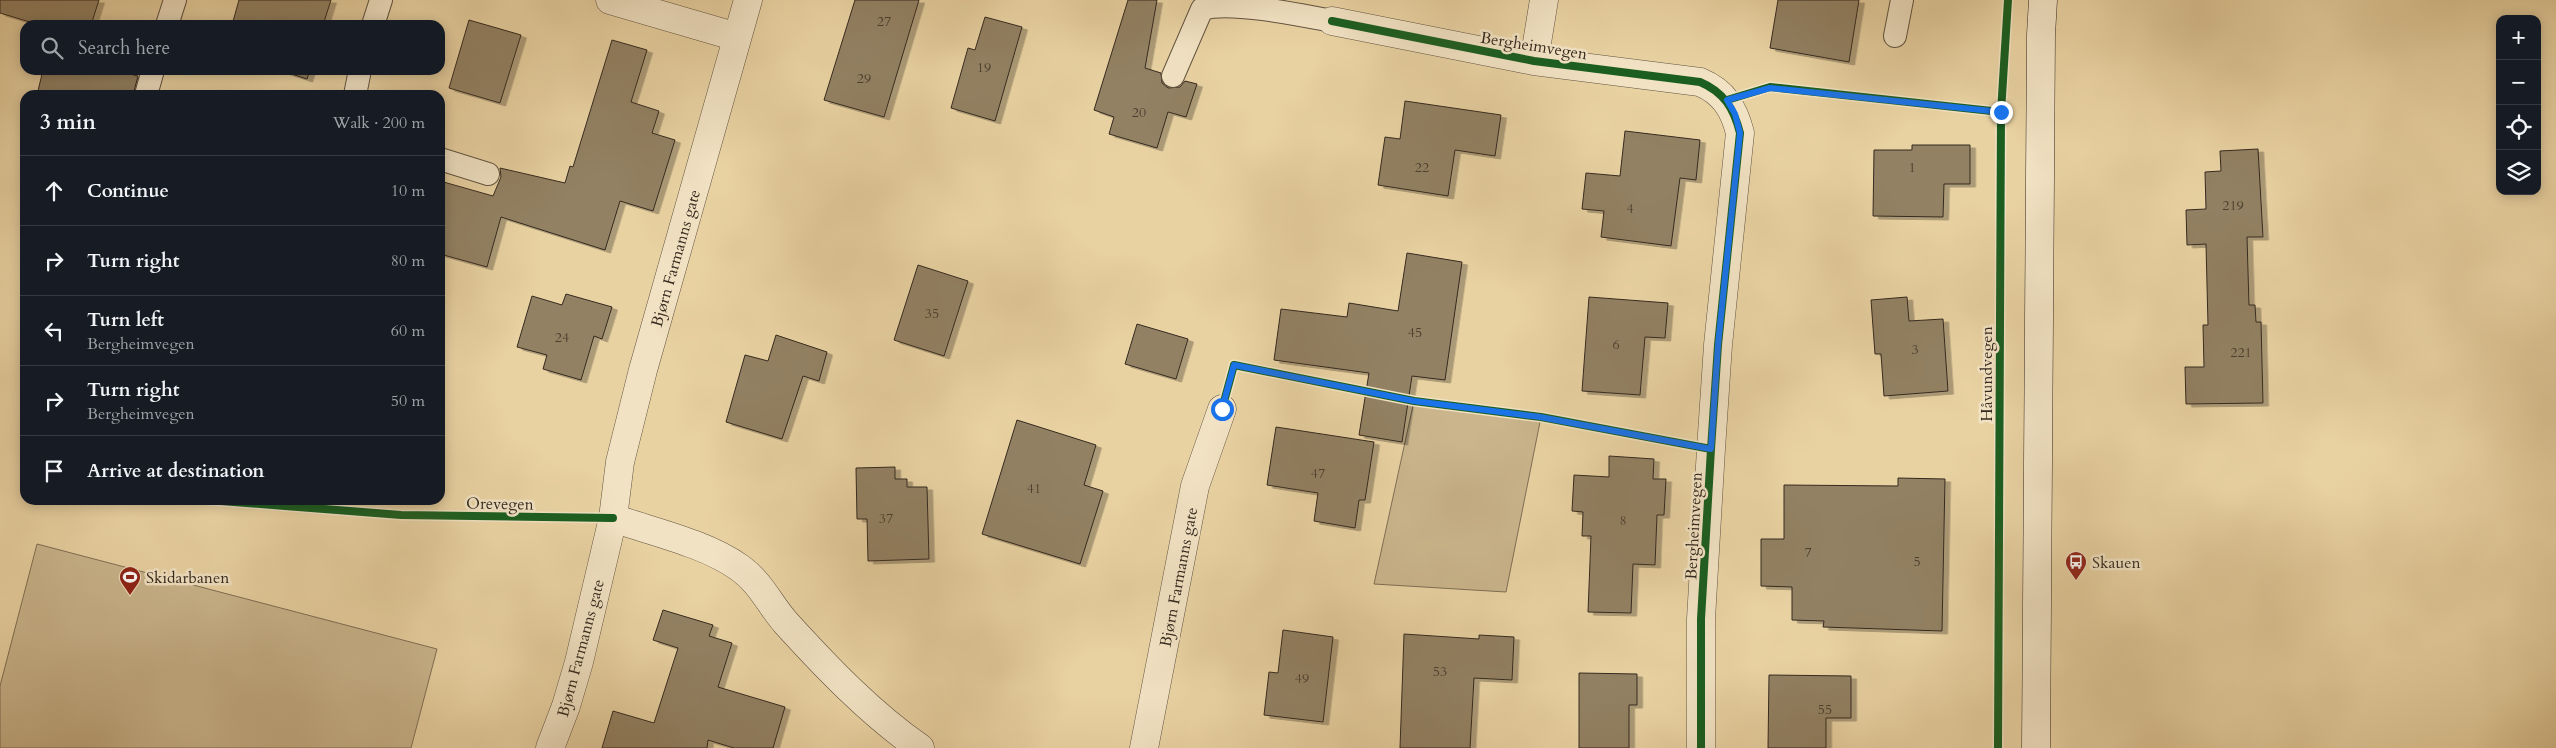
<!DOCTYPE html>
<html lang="en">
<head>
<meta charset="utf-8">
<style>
  :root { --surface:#171b24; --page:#20242c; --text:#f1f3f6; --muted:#9ea1a6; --line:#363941 }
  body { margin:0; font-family:Cardo,serif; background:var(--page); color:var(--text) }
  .controls { position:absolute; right:15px; top:15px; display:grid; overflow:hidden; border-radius:10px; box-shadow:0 2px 12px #0003 }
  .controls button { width:45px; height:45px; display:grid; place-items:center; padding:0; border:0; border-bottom:1px solid var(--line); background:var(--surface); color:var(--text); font:25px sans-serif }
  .stop { position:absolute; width:15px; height:15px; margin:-11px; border:4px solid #1a73e8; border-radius:50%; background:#fff }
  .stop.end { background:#1a73e8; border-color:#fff; box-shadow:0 1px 5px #0008 }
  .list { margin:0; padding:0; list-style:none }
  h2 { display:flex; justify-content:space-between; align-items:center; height:65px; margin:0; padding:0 20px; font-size:21px }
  h2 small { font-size:16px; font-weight:400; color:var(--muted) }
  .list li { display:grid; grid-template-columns:32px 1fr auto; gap:15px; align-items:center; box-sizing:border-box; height:70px; padding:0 20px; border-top:1px solid var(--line) }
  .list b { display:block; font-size:19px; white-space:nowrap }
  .list p { margin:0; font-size:16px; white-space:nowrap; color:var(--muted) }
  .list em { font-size:16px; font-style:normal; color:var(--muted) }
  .icon { flex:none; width:28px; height:28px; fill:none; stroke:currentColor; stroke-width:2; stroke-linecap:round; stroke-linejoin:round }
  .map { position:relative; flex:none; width:2556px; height:748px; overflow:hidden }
  .search { position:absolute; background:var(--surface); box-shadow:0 2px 12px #0003; left:20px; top:20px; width:425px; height:55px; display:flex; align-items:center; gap:12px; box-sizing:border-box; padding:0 18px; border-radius:15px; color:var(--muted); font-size:19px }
  .panel { position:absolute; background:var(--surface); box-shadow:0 2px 12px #0003; left:20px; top:90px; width:425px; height:415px; border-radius:15px }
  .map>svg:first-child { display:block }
  .green { fill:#cab58c; stroke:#7f6f56 }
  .building { fill:#928163; stroke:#34291f; filter:url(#shadow) }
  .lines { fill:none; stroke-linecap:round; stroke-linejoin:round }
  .service-casing { stroke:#615340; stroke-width:24 }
  .minor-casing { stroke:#615340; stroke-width:29 }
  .secondary-casing { stroke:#34291f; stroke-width:29 }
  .service { stroke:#f1e2c3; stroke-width:22 }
  .minor { stroke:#f1e2c3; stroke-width:28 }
  .secondary { stroke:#f1e2c3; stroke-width:28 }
  .cycleway-casing { stroke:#f1e2c3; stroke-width:11 }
  .cycleway { stroke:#1b5e20; stroke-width:8 }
  .route { stroke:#1a73e8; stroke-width:6 }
  .labels { text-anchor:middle; stroke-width:5; stroke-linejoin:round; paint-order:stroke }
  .number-label { font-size:14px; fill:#4c3f30 }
  .street-label { font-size:16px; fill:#34291f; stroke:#f1e2c3 }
  .poi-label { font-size:16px; fill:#34291f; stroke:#f1e2c3; text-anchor:start }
</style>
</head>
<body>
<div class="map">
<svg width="2556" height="748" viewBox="0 0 2556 748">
  <defs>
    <filter id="shadow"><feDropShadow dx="5.5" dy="3" stdDeviation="0" flood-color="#0004"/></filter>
  </defs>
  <rect width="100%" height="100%" fill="#e9d2a2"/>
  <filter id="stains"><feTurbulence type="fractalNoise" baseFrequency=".004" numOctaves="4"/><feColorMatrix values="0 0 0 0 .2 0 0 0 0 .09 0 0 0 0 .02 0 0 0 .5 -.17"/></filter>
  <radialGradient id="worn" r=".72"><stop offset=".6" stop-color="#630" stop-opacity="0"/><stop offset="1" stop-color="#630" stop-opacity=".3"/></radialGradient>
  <path class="green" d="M1414 401 1541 417 1506 592 1374 584Z
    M37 544 437 649 411 748H0V686Z"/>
  <path class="building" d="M0 0H99L91 25H40L0 13Z
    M239 0H331L323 25H232Z
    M855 0H919L884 117 824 100Z
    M1128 0H1157L1145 68 1161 73 1162 83 1168 88 1180 87 1185 81 1197 84 1186 117 1168 112 1157 148 1109 134 1114 117 1094 110Z
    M1778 0H1859L1849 62 1770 48Z
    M985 17 1022 27 995 121 951 108 968 48 975 50Z
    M469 20 521 35 500 103 449 88Z
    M612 40 647 50 631 102 659 111 652 133 675 140 653 211 620 201 605 250 501 217 487 267 440 254V181L493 196 501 177 500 168 565 183 570 166 573 167Z
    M43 70H114L138 76 133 95H37Z
    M279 70H310L307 79Z
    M1405 101 1501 115 1495 156 1455 150 1448 196 1378 185 1385 137 1400 139Z
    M1625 131 1700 140 1696 180 1680 178 1671 246 1601 237 1604 211 1582 209 1586 173 1620 176Z
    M1912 145H1970V184H1944L1943 217 1873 216 1874 150H1912Z
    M2258 149 2263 237H2247L2249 305H2255L2256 322H2261L2263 403 2186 404 2185 367H2204L2203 325H2208L2206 244 2187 245 2186 210 2206 209 2205 172 2221 171 2220 151Z
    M1407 253 1462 262 1445 380 1412 376 1402 442 1359 435 1369 373 1274 360 1281 309 1347 317 1349 303 1398 311Z
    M918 265 968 281 944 356 894 340Z
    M566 294 612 307 602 339 594 336 581 380 543 369 547 355 517 347 532 296 562 305Z
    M1589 297 1668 303 1665 338 1645 337 1640 395 1582 391Z
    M1907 297 1909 321 1943 319 1948 391 1884 396 1881 354H1875L1871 300Z
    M1137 324 1188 339 1176 379 1125 364Z
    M776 335 827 352 819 381 803 376 782 439 726 422 745 355 768 361Z
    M1017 420 1096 445 1084 485 1103 491 1080 564 982 534Z
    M1276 427 1374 442 1365 500H1359L1355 528 1314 521 1318 493 1267 485Z
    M1609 456 1654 459 1653 479H1666L1664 515H1657L1655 565 1633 564 1631 613 1588 612 1591 536H1582L1583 512 1572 511 1574 475 1609 477Z
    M895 467V479H907V487H927L929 559 868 561 867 519H857L856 468Z
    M1898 478 1945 479 1942 631 1823 627 1824 621 1792 620V587L1761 586V539H1784V485L1898 486Z
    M663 610 713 625 709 636 732 643 718 687 785 707 773 748H734L708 740 707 748H602L613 711 654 723 678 648 653 640Z
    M1283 630 1333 637 1323 722 1264 715 1269 672 1278 673Z
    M1404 634 1479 639V635L1514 637 1512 680 1474 678 1470 748H1400Z
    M1579 673 1637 674V705H1629V748H1579Z
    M1769 675 1851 676V718H1826V748H1768Z"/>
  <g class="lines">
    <g class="service-casing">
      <path id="service" d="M167 25 175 0
        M373 25 381 0
        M1895 36 1902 0
        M1173 76 1202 9C1229 0 1301 15 1332 21
        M146 95 153 70
        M355 95 360 70
        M440 159 488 174"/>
    </g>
    <g class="minor-casing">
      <path id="minor" d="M610 0 737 37
        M1332 21 1534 61 1700 82C1724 92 1734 109 1740 133L1718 345 1711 449 1701 619V748
        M1534 61 1544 0
        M613 518C653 532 705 543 740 568 761 583 770 605 786 623 827 668 870 713 920 748
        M550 748 566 706 579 662 613 518 620 462 643 370 748 0
        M1144 748 1195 486 1222 409"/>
    </g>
    <g class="secondary-casing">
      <path id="secondary" d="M2036 748 2041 35 2043 0"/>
    </g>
    <use href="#service" class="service"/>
    <use href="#minor" class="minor"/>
    <use href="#secondary" class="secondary"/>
    <g class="cycleway-casing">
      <path id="cycleway" d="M1332 21 1534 61 1700 82C1724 92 1734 109 1740 133L1718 345 1711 449 1701 619V748
        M1727 100 1770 87 2001 112
        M1222 409 1234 365 1414 401 1541 417 1711 449
        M208 500 401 515 613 518
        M1998 748 2001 112 2008 0"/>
    </g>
    <use href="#cycleway" class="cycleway"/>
  </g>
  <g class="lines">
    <path class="route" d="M1222 409 1234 365 1414 401 1540 417 1711 449 1718 345 1740 133 1735 114 1727 100 1770 88 2001 112"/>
  </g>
  <defs>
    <g id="bus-pin" transform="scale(1.125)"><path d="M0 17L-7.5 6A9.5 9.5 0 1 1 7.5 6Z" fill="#8f2418" stroke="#f1e2c3"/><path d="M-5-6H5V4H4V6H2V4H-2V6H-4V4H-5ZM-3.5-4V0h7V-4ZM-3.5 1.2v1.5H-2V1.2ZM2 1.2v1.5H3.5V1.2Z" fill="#fff"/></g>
    <g id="stadium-pin" transform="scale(1.125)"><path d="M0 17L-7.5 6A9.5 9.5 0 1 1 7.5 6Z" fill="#8f2418" stroke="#f1e2c3"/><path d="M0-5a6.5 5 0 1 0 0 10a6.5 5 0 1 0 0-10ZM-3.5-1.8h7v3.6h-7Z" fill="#fff"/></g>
  </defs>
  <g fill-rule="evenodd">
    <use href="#bus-pin" x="2076" y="562"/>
    <use href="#stadium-pin" x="130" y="577"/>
  </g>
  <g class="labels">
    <g class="number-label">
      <text x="884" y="26">27</text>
      <text x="984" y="72">19</text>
      <text x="864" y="83">29</text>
      <text x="1139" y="117">20</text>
      <text x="1422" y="172">22</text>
      <text x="1912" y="172">1</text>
      <text x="2233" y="210">219</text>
      <text x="1630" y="213">4</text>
      <text x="932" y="318">35</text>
      <text x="1415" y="337">45</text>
      <text x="562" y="342">24</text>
      <text x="1616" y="349">6</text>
      <text x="1915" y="354">3</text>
      <text x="2241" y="357">221</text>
      <text x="1318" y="478">47</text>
      <text x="1034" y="493">41</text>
      <text x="886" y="523">37</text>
      <text x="1623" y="525">8</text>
      <text x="1808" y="557">7</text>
      <text x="1917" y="566">5</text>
      <text x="1440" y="676">53</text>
      <text x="1302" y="683">49</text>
      <text x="1825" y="714">55</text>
    </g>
    <g class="street-label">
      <text transform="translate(1534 45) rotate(9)" y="6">Bergheimvegen</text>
      <text transform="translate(675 258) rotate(-74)" y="6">Bjørn Farmanns gate</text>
      <text transform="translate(1986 374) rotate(-90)" y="6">Håvundvegen</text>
      <text transform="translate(500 503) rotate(1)" y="6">Orevegen</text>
      <text transform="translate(1693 526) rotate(-87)" y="6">Bergheimvegen</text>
      <text transform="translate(1178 577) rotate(-79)" y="6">Bjørn Farmanns gate</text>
      <text transform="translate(580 648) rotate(-75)" y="6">Bjørn Farmanns gate</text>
    </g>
    <g class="poi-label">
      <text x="2092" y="568">Skauen</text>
      <text x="146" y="583">Skidarbanen</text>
    </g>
  </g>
  <rect width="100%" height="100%" filter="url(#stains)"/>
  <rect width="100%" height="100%" fill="url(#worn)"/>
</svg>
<div class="controls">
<button>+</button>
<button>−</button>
<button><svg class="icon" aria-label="locate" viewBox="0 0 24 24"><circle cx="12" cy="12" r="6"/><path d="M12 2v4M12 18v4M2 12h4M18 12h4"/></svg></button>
<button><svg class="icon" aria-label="layers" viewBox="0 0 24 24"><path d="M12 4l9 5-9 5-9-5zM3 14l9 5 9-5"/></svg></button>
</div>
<div class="stop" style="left:1222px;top:409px"></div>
<div class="stop end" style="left:2001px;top:112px"></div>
<div class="search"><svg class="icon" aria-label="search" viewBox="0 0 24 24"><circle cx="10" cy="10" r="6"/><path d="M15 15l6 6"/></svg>Search here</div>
<section class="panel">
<h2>3 min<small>Walk · 200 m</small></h2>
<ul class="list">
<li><svg class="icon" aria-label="ahead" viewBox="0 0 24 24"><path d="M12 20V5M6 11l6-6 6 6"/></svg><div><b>Continue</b></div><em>10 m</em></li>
<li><svg class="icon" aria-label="right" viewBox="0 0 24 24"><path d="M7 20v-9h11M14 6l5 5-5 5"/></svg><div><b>Turn right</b></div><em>80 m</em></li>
<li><svg class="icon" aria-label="left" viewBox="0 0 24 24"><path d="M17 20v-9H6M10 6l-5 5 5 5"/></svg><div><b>Turn left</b><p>Bergheimvegen</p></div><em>60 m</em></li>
<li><svg class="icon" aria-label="right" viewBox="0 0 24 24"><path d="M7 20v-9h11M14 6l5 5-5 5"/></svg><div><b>Turn right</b><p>Bergheimvegen</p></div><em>50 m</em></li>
<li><svg class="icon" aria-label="arrive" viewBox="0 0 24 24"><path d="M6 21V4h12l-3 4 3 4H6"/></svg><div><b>Arrive at destination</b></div></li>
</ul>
</section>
</div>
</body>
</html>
